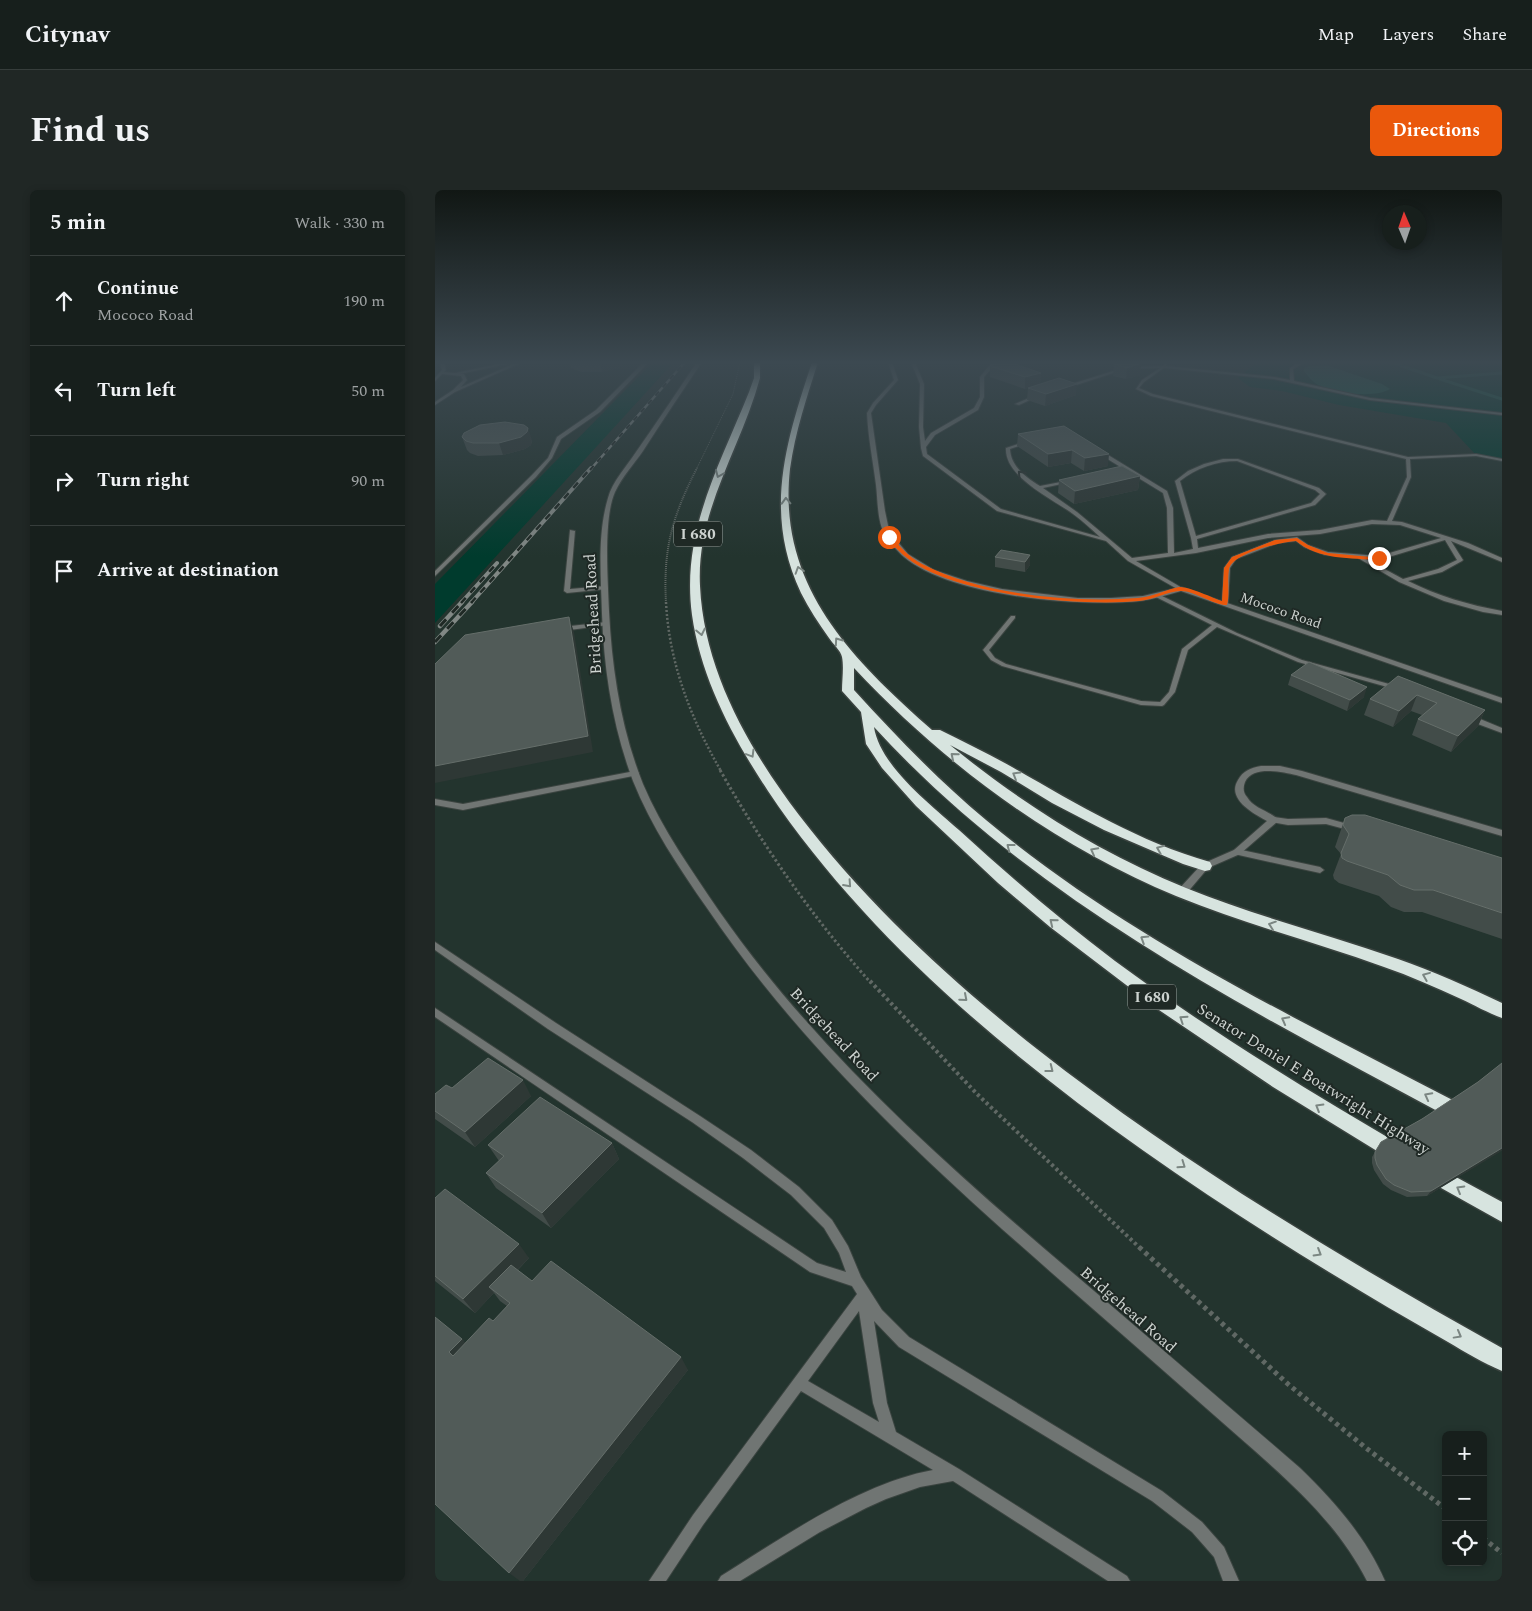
<!DOCTYPE html>
<html lang="en">
<head>
<meta charset="utf-8">
<style>
  :root { --surface:#171f1c; --page:#202725; --text:#f1f3f6; --muted:#9ea2a3; --line:#363d3b; --accent:#ea580c }
  body { margin:0; font-family:Spectral,serif; background:var(--page); color:var(--text) }
  .controls { position:absolute; right:15px; bottom:15px; display:grid; overflow:hidden; border-radius:8px; box-shadow:0 2px 8px #0003 }
  .controls button { width:45px; height:45px; display:grid; place-items:center; padding:0; border:0; border-bottom:1px solid var(--line); background:var(--surface); color:var(--text); font:25px sans-serif }
  .compass { position:absolute; left:947px; top:15px; width:45px; height:45px; border-radius:50%; background:var(--surface); box-shadow:0 2px 8px #0003; rotate:358deg }
  .stop { position:absolute; width:15px; height:15px; margin:-11px; border:4px solid #ea580c; border-radius:50%; background:#fff }
  .stop.end { background:#ea580c; border-color:#fff; box-shadow:0 1px 5px #0008 }
  .list { margin:0; padding:0; list-style:none }
  h2 { display:flex; justify-content:space-between; align-items:center; height:65px; margin:0; padding:0 20px; font-size:21px }
  h2 small { font-size:16px; font-weight:400; color:var(--muted) }
  .list li { display:grid; grid-template-columns:32px 1fr auto; gap:15px; align-items:center; box-sizing:border-box; height:90px; padding:0 20px; border-top:1px solid var(--line) }
  .list b { display:block; font-size:19px; white-space:nowrap }
  .list p { margin:0; font-size:16px; white-space:nowrap; color:var(--muted) }
  .list em { font-size:16px; font-style:normal; color:var(--muted) }
  .icon { flex:none; width:28px; height:28px; fill:none; stroke:currentColor; stroke-width:2; stroke-linecap:round; stroke-linejoin:round }
  .map { position:relative; flex:none; width:1067px; height:1391px; overflow:hidden; border-radius:8px }
  header { display:flex; align-items:center; gap:30px; box-sizing:border-box; height:70px; padding:0 25px; background:var(--surface); border-bottom:1px solid var(--line) }
  header strong { font-size:24px }
  nav { display:flex; gap:28px; margin-inline-start:auto; font-size:18px }
  .intro { display:flex; align-items:center; justify-content:space-between; box-sizing:border-box; height:120px; padding:0 30px }
  h1 { margin:0; font-size:35px }
  .button { padding:12px 22px; border-radius:8px; background:var(--accent); color:#fff; font-size:18px; font-weight:700 }
  main { display:flex; gap:30px; padding:0 30px }
  aside { flex:1; background:var(--surface); border-radius:8px; box-shadow:0 2px 8px #0003 }
  .map>svg:first-child { display:block }
  .built { fill:#23342e; fill-rule:evenodd }
  .green { fill:#003b2d }
  .water { fill:#125e4b }
  .lines { fill:none; stroke-linecap:round; stroke-linejoin:round }
  .stream { stroke:#125e4b; stroke-width:3 }
  .service-casing { stroke:#3b4440; stroke-width:2 }
  .minor-casing { stroke:#3b4440; stroke-width:2 }
  .motorway-casing { stroke:#3b4440; stroke-width:3 }
  .path-far5 { stroke:#606864; stroke-width:1; stroke-dasharray:1 1; stroke-linecap:butt }
  .path-far4 { stroke:#606864; stroke-width:2; stroke-dasharray:1 1; stroke-linecap:butt }
  .path-far3 { stroke:#606864; stroke-width:2.5; stroke-dasharray:2 2; stroke-linecap:butt }
  .path-far2 { stroke:#606864; stroke-width:3; stroke-dasharray:2.5 2.5; stroke-linecap:butt }
  .path-far1 { stroke:#606864; stroke-width:4; stroke-dasharray:3 3; stroke-linecap:butt }
  .path { stroke:#606864; stroke-width:5; stroke-dasharray:4 4; stroke-linecap:butt }
  .service { fill:#707573; fill-rule:evenodd }
  .minor { fill:#707573; fill-rule:evenodd }
  .motorway { fill:#d7e4df; fill-rule:evenodd }
  .rail-far2-casing { stroke:#818885; stroke-width:2.5 }
  .rail-far1-casing { stroke:#818885; stroke-width:4 }
  .rail-casing { stroke:#818885; stroke-width:4.5 }
  .rail-far2 { stroke:#1f2925; stroke-width:2; stroke-dasharray:5.5; stroke-linecap:butt }
  .rail-far1 { stroke:#1f2925; stroke-width:2.5; stroke-dasharray:7; stroke-linecap:butt }
  .rail { stroke:#1f2925; stroke-width:3; stroke-dasharray:9; stroke-linecap:butt }
  .wall { fill:#424c49 }
  .shaded-wall { fill:#2e3835 }
  .building { fill:#515b58; stroke:#656e6a }
  .oneway { stroke:#7b8682 }
  .oneway2 { stroke:#2b3431 }
  .route { fill:#ea580c }
  .labels { text-anchor:middle; stroke-width:4; stroke-linejoin:round; paint-order:stroke }
  .far-street-label { font-size:14px; fill:#cdd3d0; stroke:#1f2925 }
  .shield { fill:#1f2925; stroke:#99a09d; stroke-width:1 }
  .shield-label { font-size:15px; font-weight:bold; fill:#cdd3d0 }
  .street-label { font-size:16px; fill:#cdd3d0; stroke:#1f2925 }
</style>
</head>
<body>
<header>
<strong>Citynav</strong>
<nav><a>Map</a><a>Layers</a><a>Share</a></nav>
</header>
<div class="intro"><h1>Find us</h1><a class="button">Directions</a></div>
<main>
<aside>
<h2>5 min<small>Walk · 330 m</small></h2>
<ul class="list">
<li><svg class="icon" aria-label="ahead" viewBox="0 0 24 24"><path d="M12 20V5M6 11l6-6 6 6"/></svg><div><b>Continue</b><p>Mococo Road</p></div><em>190 m</em></li>
<li><svg class="icon" aria-label="left" viewBox="0 0 24 24"><path d="M17 20v-9H6M10 6l-5 5 5 5"/></svg><div><b>Turn left</b></div><em>50 m</em></li>
<li><svg class="icon" aria-label="right" viewBox="0 0 24 24"><path d="M7 20v-9h11M14 6l5 5-5 5"/></svg><div><b>Turn right</b></div><em>90 m</em></li>
<li><svg class="icon" aria-label="arrive" viewBox="0 0 24 24"><path d="M6 21V4h12l-3 4 3 4H6"/></svg><div><b>Arrive at destination</b></div></li>
</ul>
</aside>
<div class="map">
<svg width="1067" height="1391" viewBox="0 0 1067 1391">
  <rect width="100%" height="100%" fill="#1f2925"/>
  <path class="built" d="M0 172H910L980 204 1067 270V1391H0ZM1011 1245H1048V1372H1011Z"/>
  <path class="green" d="M218 172H239L0 433V394Z
    M822 172H1067V270L1041 265 1011 233 904 215 847 201 815 197 803 188Z"/>
  <path class="water" d="M891 175 947 194 955 199C939 209 895 203 880 193 876 190 872 185 869 181V178L876 176Z"/>
  <g class="lines">
    <path class="stream" d="M956 172 1002 188 1067 183
      M1005 189 1067 209"/>
    <g class="service-casing">
      <path id="service" d="M5 172H9L11 180 9 182 20 183 73 172 78 173 25 184H29L32 190 26 197 82 172H88L20 202 0 215V212L18 200 28 190 26 186 7 184 0 191V188L7 180Z
        M209 172H214L165 222 126 249 117 268 101 287 0 386V381L97 285 113 268 122 247 161 220Z
        M476 172H480L489 194 488 237 490 251 496 243 539 218 545 207V187L557 172H562L549 187V207L543 220 500 245 491 257 492 264 566 319 665 347C656 339 648 331 638 324 618 309 569 287 571 258L595 250V252L575 259C576 277 591 287 605 296L636 290V292L608 298 642 322 697 368 733 363 732 318 728 303 661 262V260H665L732 301 738 318 739 363 758 359 756 348 740 291 753 281 769 274 788 269H803L884 298 891 304 880 315 762 349 763 358 833 344 885 340 937 330 952 331 972 287 971 269 716 206 701 199 707 190 725 178 691 179 632 198H630V196L691 177 727 176 730 174 732 175 731 176 839 187 855 190V178L864 172H870L858 179 859 191 935 208 1067 223V225L935 210 839 189 729 178 709 192 704 198 718 204 973 267 1041 264 1067 269V271L1041 266 975 269 976 287 957 331 967 332 1033 353 1067 368V372L1016 351 1028 370 1027 371 1007 382 973 391C1003 406 1034 415 1067 421V425L1048 422 1009 411 964 392 923 368 890 365 869 357 861 351 843 353 801 369 795 378 793 414 790 416 787 414 789 378 797 367 840 350 862 347 873 355 893 362 944 366 1006 348 965 335 937 334 885 344 833 348 761 363 701 371 749 399 744 400 693 371 671 351 562 321 488 266 486 258 484 237 485 194ZM802 271 880 300 885 304 876 313 761 346 745 291C761 278 782 271 802 271ZM1010 350 1022 370 1003 379 968 389 931 369 944 370Z
        M601 205 604 206 584 215 580 214Z
        M135 340 140 341 135 399 170 396 173 398 172 399 132 403 129 401Z
        M723 404 802 443 867 470 965 497 966 498 963 500 863 472 782 437 753 460 740 502 729 515 727 516 706 515 567 476 556 470 548 460 576 426H580V428L554 460 560 468 571 474 706 511 725 512 734 502 747 459 777 435 721 407V405Z
        M171 432 174 434 173 435 127 441 124 439 127 437Z
        M1032 526H1038L1067 538V543L1032 530Z
        M200 581 204 583 203 585 28 620 0 615V609L28 614Z
        M839 627 853 629 891 628 920 636 921 638 917 641 891 634 853 635 836 632 835 630Z
        M802 659 885 677 889 680 885 683 799 664 798 662 799 660Z
        M0 752 121 833 265 926 316 960 364 997 397 1030 413 1056 426 1087 447 1120 474 1147 727 1301 767 1332 789 1357 804 1391H788L779 1367 757 1342 717 1311 464 1157 439 1131 452 1213 461 1242 524 1279 692 1386 695 1391H673L518 1291 485 1297 451 1309 431 1318 385 1342 305 1391H283L286 1386C348 1347 426 1293 498 1280L366 1201 268 1335 231 1391H214L258 1325 422 1104 417 1096 375 1082 0 827V818L382 1073 411 1082 404 1063 389 1038 356 1005 308 968 257 932 113 839 0 760ZM424 1121 438 1213 444 1232 373 1191Z"/>
    </g>
    <g class="minor-casing">
      <path id="minor" d="M262 172H267C247 202 227 231 208 261 199 274 187 287 180 302 168 329 173 391 174 421 177 480 186 539 208 594 227 639 257 681 284 721 383 863 514 978 645 1089 719 1152 792 1215 865 1278 899 1311 931 1347 950 1391H932C902 1332 853 1290 804 1247 771 1218 738 1189 705 1160 550 1024 389 891 272 718 244 678 216 636 198 591 178 538 169 481 167 424 166 386 162 345 173 308 177 292 192 276 201 262 222 232 242 202 262 172Z
        M453 172H457L463 190 441 215 436 223 450 321 454 340 457 345 473 364 499 380 532 391 567 399 643 408H676L708 406 746 397 1067 508V513L746 401C732 405 719 409 705 411 644 417 517 407 469 367 463 362 456 353 451 347 442 332 443 312 441 295 438 271 433 247 432 223L438 213 459 190Z
        M826 576H845L867 581 1067 640V646L861 585C847 582 818 575 810 592 808 597 808 603 812 607 819 619 835 621 844 630L842 632 805 664 773 678 751 704H743L742 702 743 700 767 674 799 660 832 631C819 624 791 609 803 590 808 581 815 578 826 576Z"/>
    </g>
    <g class="motorway-casing">
      <path id="motorway" d="M319 172H325V188C306 259 261 320 265 396 269 481 314 559 364 625 432 714 515 790 602 859 747 973 906 1068 1067 1158V1181C1048 1173 1030 1162 1013 1152 973 1129 933 1106 894 1082 692 958 466 800 333 601 298 548 266 489 257 425 246 342 284 277 314 202L319 188Z
        M377 172H383C372 207 360 242 355 279 342 396 417 469 497 540H505C529 552 554 564 577 577 640 613 704 652 775 672L777 676 775 680 770 681 748 674 669 640 617 613 566 582 515 555C587 614 665 663 751 698 820 726 892 744 963 769 998 781 1033 797 1067 813V828C1053 823 1039 815 1026 809 1000 797 975 786 949 777 880 752 809 734 741 706 618 655 509 574 419 478V500C461 546 503 590 551 630 695 750 868 832 1033 918L1035 924 1033 930 1026 932 1019 930C813 819 599 712 439 537 445 576 496 615 524 640 574 686 626 730 680 771 772 839 870 899 969 957L972 963 969 969 962 972 955 969 838 897 724 820 615 737 563 693 481 616 447 578 431 554 426 522 407 501C407 490 409 477 407 467 406 461 398 454 394 448 384 434 374 419 366 403 328 322 351 252 377 172Z
        M997 974 1067 1012V1032L990 989 987 983 990 977Z"/>
    </g>
    <path class="path-far5" d="M261 280 298 204 305 172"/>
    <path class="path-far4" d="M231 413C228 359 237 327 262 278"/>
    <path class="path-far3" d="M231 412C234 473 256 529 286 581"/>
    <path class="path-far2" d="M285 580C328 656 377 727 436 793"/>
    <path class="path-far1" d="M435 791 542 904 705 1058"/>
    <path class="path" d="M704 1057 854 1195 931 1258 1011 1319
      M1048 1348 1067 1363"/>
    <use href="#service" class="service"/>
    <use href="#minor" class="minor"/>
    <use href="#motorway" class="motorway"/>
    <g class="rail-far2-casing">
      <path id="rail-far2" d="M155 280 250 172"/>
    </g>
    <g class="rail-far1-casing">
      <path id="rail-far1" d="M26 413 62 373
        M36 413 156 278"/>
    </g>
    <g class="rail-casing">
      <path id="rail" d="M5 436 27 412
        M0 452 37 412"/>
    </g>
    <use href="#rail-far2" class="rail-far2"/>
    <use href="#rail-far1" class="rail-far1"/>
    <use href="#rail" class="rail"/>
  </g>
  <path class="wall" d="M135 172H188V175L184 178 167 182H146L136 178Z
    M706 173 705 185 691 189 678 186 679 174Z
    M555 176 606 183 605 194 641 205 610 216 592 210 593 198 595 197 590 199 555 187Z
    M629 236 673 276 649 281 636 273 613 277 582 256 583 244Z
    M27 247 97 250 96 255 90 259 68 265 43 266 35 263 32 260Z
    M705 286 703 300 639 314 623 303 624 290Z
    M566 360 595 375 590 382 560 377V367Z
    M856 485 929 507 912 521 853 495Z
    M963 486 1050 520 1043 536 1016 562 977 545 983 529 987 525 976 521 958 537 929 525 935 509Z
    M910 628 1067 668V749L987 722H969L956 717 944 706 904 693 899 689 898 685 906 664 900 657Z
    M1067 873V960L992 1006 972 1007 956 1000 948 994 939 980 937 973V967L946 952 987 929 1043 892Z
    M17 898 96 906 40 957 0 929V904Z
    M177 953 184 969 116 1038 61 998 51 983 64 971 53 955Z
    M0 1008 94 1068 83 1080 97 1091 253 1180 88 1391H85L27 1149 30 1153 58 1131 72 1116 65 1111 59 1103 40 1123 0 1091Z"/>
  <path class="shaded-wall" d="M165 172H188V175L184 178 167 182Z
    M706 173 705 185 691 189 692 178Z
    M606 183 605 194 590 199V187Z
    M642 194 641 205 610 216 611 204Z
    M93 238 97 250 96 255 90 259 68 265 64 253Z
    M637 260 636 273 613 277V264Z
    M674 264 673 276 649 281 650 268Z
    M705 286 703 300 639 314 640 301Z
    M595 365V375L590 382V372Z
    M134 427 139 442 158 562 0 593V576Z
    M932 497 929 507 912 521 915 510Z
    M982 505 976 521 958 537 964 521Z
    M1050 520 1043 536 1016 562 1023 546Z
    M88 890 96 906 40 957 30 942Z
    M177 953 184 969 116 1038 107 1023Z
    M1067 958V960L1065 962 992 1006 996 1001Z
    M84 1054 94 1068 61 1102 54 1097 59 1103 40 1123 28 1109Z
    M27 1149 39 1162 27 1175 14 1162Z
    M246 1167 253 1180 88 1391H85L74 1383Z"/>
  <path class="building" d="M566 172H574L606 183 590 187 555 176Z
    M685 172H703L706 173 692 178 679 174Z
    M624 188 642 194 611 204 593 198Z
    M70 232 89 235 93 238 92 242 86 247 64 253H38L31 251 27 247 29 243 45 235Z
    M629 236 674 264 650 268 637 260 613 264 583 244Z
    M687 276 705 286 640 301 624 290Z
    M566 360 595 365 590 372 560 367Z
    M134 427 153 546 0 576V474L30 445Z
    M874 472 932 497 915 510 856 485Z
    M963 486 1050 520 1023 546 983 529 1002 513 982 505 964 521 935 509Z
    M917 625H930L1067 668V723L998 700H979L965 695 953 685 912 671 907 668 906 663 914 644 908 635 910 628Z
    M53 868 88 890 30 942 0 921V904L11 895 17 898Z
    M1067 873V958L996 1001 976 1002 959 995 951 989 942 975 940 968V962L946 952 987 929 1043 892Z
    M105 907 177 953 107 1023 51 983 69 966 53 955Z
    M10 999 84 1054 28 1109 0 1086V1008Z
    M116 1071 246 1167 74 1383 0 1314V1127L27 1149 14 1162 18 1166 54 1128 58 1131 75 1113 54 1097 76 1075 97 1091Z"/>
  <defs><path id="oneway-chevron" d="M-2-3.5L2.5 0L-2 3.5" fill="none" stroke-width="1.6" stroke-linecap="round" stroke-linejoin="round" transform="scale(1.25)"/></defs>
  <g class="oneway">
    <use href="#oneway-chevron" transform="translate(284 284) rotate(113)"/>
    <use href="#oneway-chevron" transform="translate(351 311) rotate(-92)"/>
    <use href="#oneway-chevron" transform="translate(364 380) rotate(-108)"/>
    <use href="#oneway-chevron" transform="translate(266 442) rotate(78)"/>
    <use href="#oneway-chevron" transform="translate(403 451) rotate(-125)"/>
    <use href="#oneway-chevron" transform="translate(316 564) rotate(59)"/>
    <use href="#oneway-chevron" transform="translate(519 566) rotate(-140)"/>
    <use href="#oneway-chevron" transform="translate(581 585) rotate(-149)"/>
    <use href="#oneway-chevron" transform="translate(575 657) rotate(-142)"/>
    <use href="#oneway-chevron" transform="translate(725 659) rotate(-158)"/>
    <use href="#oneway-chevron" transform="translate(659 661) rotate(-152)"/>
    <use href="#oneway-chevron" transform="translate(413 694) rotate(48)"/>
    <use href="#oneway-chevron" transform="translate(618 732) rotate(-141)"/>
    <use href="#oneway-chevron" transform="translate(837 735) rotate(-161)"/>
    <use href="#oneway-chevron" transform="translate(709 749) rotate(-148)"/>
    <use href="#oneway-chevron" transform="translate(991 786) rotate(-158)"/>
    <use href="#oneway-chevron" transform="translate(529 808) rotate(41)"/>
    <use href="#oneway-chevron" transform="translate(748 829) rotate(-146)"/>
    <use href="#oneway-chevron" transform="translate(850 830) rotate(-152)"/>
    <use href="#oneway-chevron" transform="translate(615 879) rotate(38)"/>
    <use href="#oneway-chevron" transform="translate(993 906) rotate(-152)"/>
    <use href="#oneway-chevron" transform="translate(884 917) rotate(-149)"/>
    <use href="#oneway-chevron" transform="translate(747 975) rotate(35)"/>
    <use href="#oneway-chevron" transform="translate(1025 999) rotate(-150)"/>
    <use href="#oneway-chevron" transform="translate(883 1063) rotate(31)"/>
    <use href="#oneway-chevron" transform="translate(1023 1145) rotate(29)"/>
  </g>
  <use class="oneway2" href="#oneway-chevron" transform="translate(586 284) rotate(-134)"/>
  <linearGradient id="sky" x2="0" y2="1"><stop stop-color="#111714"/><stop offset="0.47" stop-color="#3c4951"/><stop offset="1" stop-color="#3c4951" stop-opacity="0"/></linearGradient>
  <rect width="1067" height="367" fill="url(#sky)"/>
  <path class="route" d="M452 346H456C465 357 474 367 487 374 547 405 636 413 703 408 718 407 730 400 744 397 753 396 778 408 787 411L789 378 797 367 840 350 862 348 873 355 893 363 947 368 944 370C916 368 884 370 861 351 846 352 798 363 794 379 792 391 795 404 792 415 777 415 759 400 745 401 733 401 718 410 704 411 645 417 505 405 463 360 459 356 453 351 452 346Z"/>
  <g class="labels">
    <g class="far-street-label">
      <text transform="translate(846 420) rotate(19)" y="5">Mococo Road</text>
    </g>
    <g class="shield">
      <rect x="239" y="331.5" width="48" height="25" rx="4"/>
      <rect x="693" y="794.5" width="48" height="25" rx="4"/>
    </g>
    <g class="shield-label">
      <text x="263" y="349">I 680</text>
      <text x="717" y="812">I 680</text>
    </g>
    <g class="street-label">
      <text transform="translate(157 424) rotate(-93)" y="6">Bridgehead Road</text>
      <text transform="translate(400 844) rotate(47)" y="6">Bridgehead Road</text>
      <text transform="translate(879 888) rotate(32)" y="6">Senator Daniel E Boatwright Highway</text>
      <text transform="translate(694 1119) rotate(41)" y="6">Bridgehead Road</text>
    </g>
  </g>
</svg>
<div class="controls">
<button>+</button>
<button>−</button>
<button><svg class="icon" aria-label="locate" viewBox="0 0 24 24"><circle cx="12" cy="12" r="6"/><path d="M12 2v4M12 18v4M2 12h4M18 12h4"/></svg></button>
</div>
<svg class="compass" viewBox="-18 -18 36 36"><path d="M0-13l5 13h-10z" fill="#e53935"/><path d="M0 13l5-13h-10z" fill="#9ea2a3"/></svg>
<div class="stop" style="left:454px;top:347px"></div>
<div class="stop end" style="left:944px;top:368px"></div>
</div>
</main>
</body>
</html>
